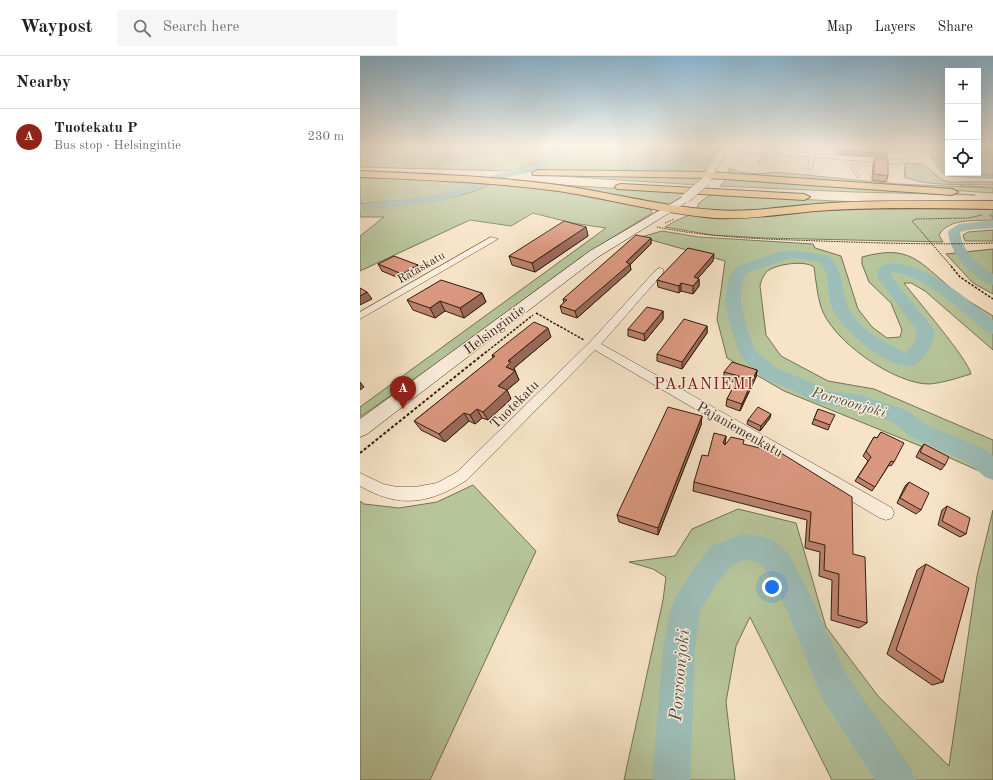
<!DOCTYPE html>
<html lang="en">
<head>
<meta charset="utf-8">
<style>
  :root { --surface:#fff; --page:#f6f6f6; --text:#202124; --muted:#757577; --line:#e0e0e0; --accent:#8f2418 }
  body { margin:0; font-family:"Old Standard TT",serif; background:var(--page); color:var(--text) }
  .controls { position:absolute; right:12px; top:12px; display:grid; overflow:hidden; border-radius:0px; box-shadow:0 4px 16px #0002 }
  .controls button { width:36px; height:36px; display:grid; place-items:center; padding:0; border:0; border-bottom:1px solid var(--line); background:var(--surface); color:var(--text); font:20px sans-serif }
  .you { position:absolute; left:412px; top:531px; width:14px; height:14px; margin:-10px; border:3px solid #fff; border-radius:50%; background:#1a73e8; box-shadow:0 0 0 6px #1a73e833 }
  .badge { display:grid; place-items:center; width:26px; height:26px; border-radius:50%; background:var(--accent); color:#fff; font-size:13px; font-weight:700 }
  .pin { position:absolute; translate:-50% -33px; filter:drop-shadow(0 1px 2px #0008) }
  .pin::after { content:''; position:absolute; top:21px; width:14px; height:12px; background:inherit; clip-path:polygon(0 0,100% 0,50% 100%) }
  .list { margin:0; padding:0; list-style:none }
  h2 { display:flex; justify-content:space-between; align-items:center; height:52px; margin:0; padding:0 16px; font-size:17px }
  h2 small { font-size:13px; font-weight:400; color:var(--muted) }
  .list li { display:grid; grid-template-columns:26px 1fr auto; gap:12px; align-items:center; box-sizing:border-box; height:56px; padding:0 16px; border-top:1px solid var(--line) }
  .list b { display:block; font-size:15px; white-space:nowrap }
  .list p { margin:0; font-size:13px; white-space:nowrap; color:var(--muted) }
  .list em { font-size:13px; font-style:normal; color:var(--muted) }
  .icon { flex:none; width:22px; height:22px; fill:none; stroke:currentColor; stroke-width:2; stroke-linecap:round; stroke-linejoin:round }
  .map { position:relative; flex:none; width:633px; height:724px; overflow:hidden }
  header { display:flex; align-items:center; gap:24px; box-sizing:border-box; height:56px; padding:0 20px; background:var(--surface); border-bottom:1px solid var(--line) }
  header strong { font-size:19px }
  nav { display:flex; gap:22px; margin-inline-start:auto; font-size:14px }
  .search { width:280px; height:36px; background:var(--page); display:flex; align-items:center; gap:10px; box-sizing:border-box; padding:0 14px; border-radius:0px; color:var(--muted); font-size:15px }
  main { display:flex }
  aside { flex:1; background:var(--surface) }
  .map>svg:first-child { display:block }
  .green { fill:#b7c59b; stroke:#757154 }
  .water { fill:#9dbeb8; stroke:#737e74 }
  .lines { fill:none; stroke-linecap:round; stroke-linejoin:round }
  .shore { stroke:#686e62; stroke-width:1 }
  .stream { stroke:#737e74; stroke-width:2 }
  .river { fill:#9dbeb8; fill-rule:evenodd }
  .lane-casing { stroke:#644f3c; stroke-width:1 }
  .street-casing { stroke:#644f3c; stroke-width:1 }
  .secondary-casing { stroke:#331d0d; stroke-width:1 }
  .highway-casing { stroke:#331d0d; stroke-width:2 }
  .path-far2 { stroke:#331d0d; stroke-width:1; stroke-dasharray:1.5 1; stroke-linecap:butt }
  .path-far1 { stroke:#331d0d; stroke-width:1.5; stroke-dasharray:2.5 1.5; stroke-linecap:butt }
  .path { stroke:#331d0d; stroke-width:2; stroke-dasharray:3 2; stroke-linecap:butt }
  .lane { fill:#faeddb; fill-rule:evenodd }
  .street { fill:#faeddb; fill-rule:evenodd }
  .secondary { fill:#faeddb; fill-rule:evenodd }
  .highway { fill:#ecc284; fill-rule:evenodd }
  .secondary-bridge-casing { stroke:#331d0d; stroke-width:10; stroke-linecap:butt }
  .secondary-bridge { stroke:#faeddb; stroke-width:9 }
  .wall { fill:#bb836e; stroke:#331d0d }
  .shaded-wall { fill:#996a5a; stroke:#331d0d }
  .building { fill:#da9880; stroke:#331d0d }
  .labels { text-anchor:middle; stroke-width:3; stroke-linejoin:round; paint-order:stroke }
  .far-street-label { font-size:12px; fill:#331d0d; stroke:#faeddb }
  .street-label { font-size:14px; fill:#331d0d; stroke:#faeddb }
  .water-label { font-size:15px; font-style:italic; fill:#534d40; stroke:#faeddb }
  .quarter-label { font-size:16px; letter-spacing:1px; fill:#7a1f14; stroke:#faeddb }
  .near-water-label { font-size:18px; font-style:italic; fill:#534d40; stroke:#faeddb }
</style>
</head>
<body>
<header>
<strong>Waypost</strong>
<div class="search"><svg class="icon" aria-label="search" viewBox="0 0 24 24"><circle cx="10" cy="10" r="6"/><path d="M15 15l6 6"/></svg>Search here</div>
<nav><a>Map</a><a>Layers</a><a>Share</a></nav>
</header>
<main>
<aside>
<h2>Nearby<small></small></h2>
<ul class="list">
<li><span class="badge">A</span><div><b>Tuotekatu P</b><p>Bus stop · Helsingintie</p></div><em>230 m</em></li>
</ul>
</aside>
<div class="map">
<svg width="633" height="724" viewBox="0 0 633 724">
  <rect width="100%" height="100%" fill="#f7e4c8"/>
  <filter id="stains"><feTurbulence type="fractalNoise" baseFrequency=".005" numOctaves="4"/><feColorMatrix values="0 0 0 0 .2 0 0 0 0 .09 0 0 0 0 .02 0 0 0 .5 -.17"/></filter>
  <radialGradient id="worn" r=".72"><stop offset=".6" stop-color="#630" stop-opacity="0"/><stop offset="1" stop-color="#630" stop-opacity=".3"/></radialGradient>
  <path class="green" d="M245 90 258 95 256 106 262 112 271 116 165 115C179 111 192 108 203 96L202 91Z
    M0 91H137L121 93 113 99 155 91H194V95L189 101 154 115 0 111Z
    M316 91 313 107C297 114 280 118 266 106L267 94 259 91Z
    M323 91H364L353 99 343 116 300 117C313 112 328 107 323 91Z
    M545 107 563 108 582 124 590 126H633V129C613 128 558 131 545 120Z
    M369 112C381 118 401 119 415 116L538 128 633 132V137L368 119Z
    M200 119 342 122 338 129 199 120Z
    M0 121 123 126C84 143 42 144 0 148Z
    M367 123 615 139 494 136 360 130Z
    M133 127 200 134 287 152 291 154 292 157 220 202 90 298 0 361V351L246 172 212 167 173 157 151 170 110 164 0 215V180L24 161H0V153C48 148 89 148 133 127Z
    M186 128 328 137 309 150Z
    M350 139 518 147 394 156 336 155 339 147Z
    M633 151V164C616 165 588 162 579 179L583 186 403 182 352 179 305 171 315 165 332 158 489 152Z
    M633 174V185H605L603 179 608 176Z
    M302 175 339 181 453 188 455 192 481 200 498 253 512 271 527 282 540 281 542 274 531 247 509 226 502 208V201C550 188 558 205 592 233 604 243 619 251 633 260V294L565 235 551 227H544C556 243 608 303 611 318 597 322 583 327 569 328 534 328 471 284 461 251 457 239 456 224 454 211 444 204 419 208 409 214 404 217 401 225 400 230L406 279 421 300 468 325 514 333 633 384V421L590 402 424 335 367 302 357 263 365 205 281 181Z
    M633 193V238L613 227 586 198Z
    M113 429 176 495 70 724H0V445L4 448 39 452 77 446Z
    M378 453 436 467 466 571 518 640 589 710 617 520 633 454V724H472L390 561 376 590 366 646 375 724H264L303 544 306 521 293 513 269 506 315 500 332 473Z"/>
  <path class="water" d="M558 91H588V117H618V91H633V122L587 120 584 118 570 100Z"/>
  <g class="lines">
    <path class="shore" d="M591 117 633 119"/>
    <path class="stream" d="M630 159 633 161"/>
    <path class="river" d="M194 90H202L203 94C192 115 163 116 142 123 121 130 101 141 79 145 53 150 26 151 0 154V148C25 145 51 143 76 139 96 136 115 126 134 119 151 113 185 110 195 94Z
      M248 90 264 92 267 100 264 104 265 107C282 116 297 112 314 105L316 90H324L323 106C309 122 275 120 258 111L254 104 257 100V95Z
      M633 164V172L608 174 600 176C602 196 618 208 633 218V229C612 224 589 196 588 175L599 168Z
      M434 194 469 200C482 214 481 228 486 245 493 270 523 286 544 296L553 290 557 275 518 222 517 215 523 209C559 200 607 243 633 264V278L627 277C603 256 564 218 531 216L532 221 575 275C573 288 563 312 546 310 521 307 486 276 474 256 465 240 472 220 460 206L434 202 424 204 387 217 383 222 381 244 386 270 395 294 418 313 446 324 467 335 500 339 546 354 567 369 623 392 633 400V424L625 421 607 406 551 381 532 366 499 354 456 347 432 334 404 323 381 301 370 270 365 244 369 221 377 211 416 197Z
      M384 478 404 481 414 485 428 497 449 537 485 616 550 711 556 724H515L461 640 428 556 408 517 397 506 384 504 372 509 355 530 340 555 335 594 330 724H292L303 594 311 551 316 541 335 510 353 489Z"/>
    <g class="lane-casing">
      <path id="lane" d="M135 90H145L117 95 116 94Z
        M429 90H432L426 98H424Z
        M444 90 483 91 484 92 483 93 445 92Z
        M406 95 408 96 401 107H399Z
        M452 98 454 99 452 112 450 113 448 112 450 99Z
        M477 100 491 105 499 121H497L489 107 477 102Z"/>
    </g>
    <g class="street-casing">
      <path id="street" d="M367 91 541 104 544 106 541 108 365 94Z
        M131 181 138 183 0 263V256Z
        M300 212 303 213V217L241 288 532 452 534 457 532 462 526 464 520 462 235 294 107 424C69 448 40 453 0 430V417L23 428 37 431H55L77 427 97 416 230 286 297 213Z"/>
    </g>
    <g class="secondary-casing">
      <path id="secondary" d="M364 90H373L366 96 349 127H343L341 125 359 95Z
        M326 139 331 142 330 144 238 201 7 378 0 381V363L230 195Z"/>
    </g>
    <g class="highway-casing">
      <path id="highway" d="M177 114 349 116 592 133 598 136 592 139 349 122 173 119 172 117Z
        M0 115C66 118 132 120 198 129 250 136 302 151 355 154 394 157 432 149 470 147 524 144 579 145 633 145V153C579 152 524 151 470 154 432 156 394 164 355 162 302 158 251 143 198 135 132 126 66 124 0 121Z
        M261 128 444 138 450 141 444 144 257 133 255 131 257 129Z"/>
    </g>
    <path class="path-far2" d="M534 90 542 98
      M545 111V123
      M600 130 633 131
      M305 167 314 163
      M297 171C351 182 405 183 460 185 518 187 575 189 633 187
      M592 211 552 165 556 163 608 162 622 159"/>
    <path class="path-far1" d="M591 210 600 221 633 243
      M176 257 224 284
      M125 297 173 259"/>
    <path class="path" d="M0 397 126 296"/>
    <use href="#lane" class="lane"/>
    <use href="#street" class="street"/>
    <use href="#secondary" class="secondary"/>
    <use href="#highway" class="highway"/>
    <g class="secondary-bridge-casing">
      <path id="secondary-bridge" d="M326 142 346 125"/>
    </g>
    <use href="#secondary-bridge" class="secondary-bridge"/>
  </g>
  <path class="wall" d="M401 90H415L414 93Z
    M475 91H520L527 98 526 101 478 98 474 95Z
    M515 102 528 120 526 126 512 124 513 107Z
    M226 171 228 180 175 216 152 209 149 200Z
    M291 182V188L270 209 271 214 217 262 202 257 200 250 204 247 203 243Z
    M353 205 338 222 339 223V230L333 238 321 235 319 237 298 231 297 224Z
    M18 208 58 209 62 216 46 225 22 215Z
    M122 237 126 246 104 262 85 255 75 262 53 254 47 244Z
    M303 255V263L285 285 268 280V273Z
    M347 270V277L322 313 297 305V298Z
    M191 281 154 312 159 324 147 334 151 343 128 364 122 362 115 368 109 365 85 386 61 374 54 365 133 302 132 299Z
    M397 314 396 321 380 355 366 350 367 343 376 327 364 323V316Z
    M458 353 470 369 468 374 452 368Z
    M342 360 341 369 298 479 259 466 257 459Z
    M410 362 400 375 387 368 388 364Z
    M521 376 534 406 531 410 529 409 512 435 495 425 508 405 503 400 514 381 517 382Z
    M366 380 365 389 383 388 493 498 507 567 499 572 471 564 472 524 459 520 460 496 445 492 447 464 333 435 334 426 348 400Z
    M564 388 585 409 581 414 556 401 560 393Z
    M549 426 561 454 556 458 537 447 545 430Z
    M587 450 606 478 600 481 578 469 582 454Z
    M566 508 583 626 572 629 527 598 557 514Z"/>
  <path class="shaded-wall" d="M226 171 228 180 175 216 172 207Z
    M291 182V188L270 209 271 214 217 262 215 255Z
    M354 198 353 205 333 228 334 221Z
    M58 209 62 216 46 225 42 218Z
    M339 223V230L333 238V230Z
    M321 227V235L319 237V230Z
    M7 236 12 243 0 249V240Z
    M122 237 126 246 104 262 100 252Z
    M80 245 85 255 75 262 70 252Z
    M303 255V263L285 285 284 278Z
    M347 270V277L322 313V306Z
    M188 272 191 281 154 312 155 315 146 311 148 305Z
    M397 314 396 321 380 355 382 348Z
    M155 315 159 324 147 334 151 343 128 364 123 356 138 330Z
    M0 326 4 331 0 334Z
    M117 353 122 362 115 368 110 359Z
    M104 357 109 365 85 386 79 378Z
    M411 358 410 362 400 375 401 370Z
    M342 360 341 369 298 479V472Z
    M366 380 365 389 363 387Z"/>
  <path class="building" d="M477 90H520V91L524 93 526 90H527V98L479 94 475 91Z
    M515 102 528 103V120L514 118Z
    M204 165 226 171 172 207 149 200Z
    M276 179 291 182 266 206 270 208 215 255 200 250 207 244 203 243Z
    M328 192 354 198 334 221 339 223 333 230 321 227 319 230 297 224Z
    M34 200 58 209 42 218 18 208Z
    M81 224 122 237 100 252 80 245 70 252 47 244Z
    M0 232 7 236 0 240Z
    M287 251 303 255 284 278 268 273Z
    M324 263 347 270 322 306 297 298Z
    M174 266 188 272 148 305 151 306 146 311 155 315 138 330 147 334 123 356 117 353 110 359 104 357 79 378 54 365 135 300 132 299Z
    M372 306 397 314 382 348 367 343 379 320 364 316Z
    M308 351 342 360 298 472 257 459Z
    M398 351 411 358 401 370 388 364Z
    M458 353 475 359 470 369 454 363Z
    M521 376 544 387 534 406 531 405 515 431 498 421 511 401 506 395 514 381 517 382Z
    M354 377 366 380 363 387 365 389 371 381 384 384 383 388 421 397 492 441 493 498 505 501 507 567 478 559 479 518 464 514 465 489 449 485 451 456 334 426 342 399 348 400Z
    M564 388 589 401 585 409 560 396Z
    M549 426 569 437 561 454 540 442Z
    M587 450 610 462 606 478 582 465Z
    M566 508 609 532 583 626 536 594Z"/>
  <linearGradient id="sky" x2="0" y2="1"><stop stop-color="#8ab8d5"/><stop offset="0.47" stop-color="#fbf3e6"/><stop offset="1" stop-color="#fbf3e6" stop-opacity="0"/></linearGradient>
  <rect width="633" height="192" fill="url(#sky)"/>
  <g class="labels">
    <g class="far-street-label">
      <text transform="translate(61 211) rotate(-30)" y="4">Rataskatu</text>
    </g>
    <g class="street-label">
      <text transform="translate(134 273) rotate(-37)" y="5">Helsingintie</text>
      <text transform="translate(154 348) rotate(-45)" y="5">Tuotekatu</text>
      <text transform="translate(380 373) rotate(30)" y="5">Pajaniemenkatu</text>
    </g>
    <g class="water-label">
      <text transform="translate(489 346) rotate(16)" y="5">Porvoonjoki</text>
    </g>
    <g class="quarter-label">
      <text x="344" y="333">PAJANIEMI</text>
    </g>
    <g class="near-water-label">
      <text transform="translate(319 619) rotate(-85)" y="6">Porvoonjoki</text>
    </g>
  </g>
  <rect width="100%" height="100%" filter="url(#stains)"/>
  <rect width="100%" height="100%" fill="url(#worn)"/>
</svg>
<div class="controls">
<button>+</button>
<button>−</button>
<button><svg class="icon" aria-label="locate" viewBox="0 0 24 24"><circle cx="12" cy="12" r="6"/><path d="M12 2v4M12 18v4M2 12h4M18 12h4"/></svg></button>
</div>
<div class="you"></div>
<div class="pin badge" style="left:43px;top:353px">A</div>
</div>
</main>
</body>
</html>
